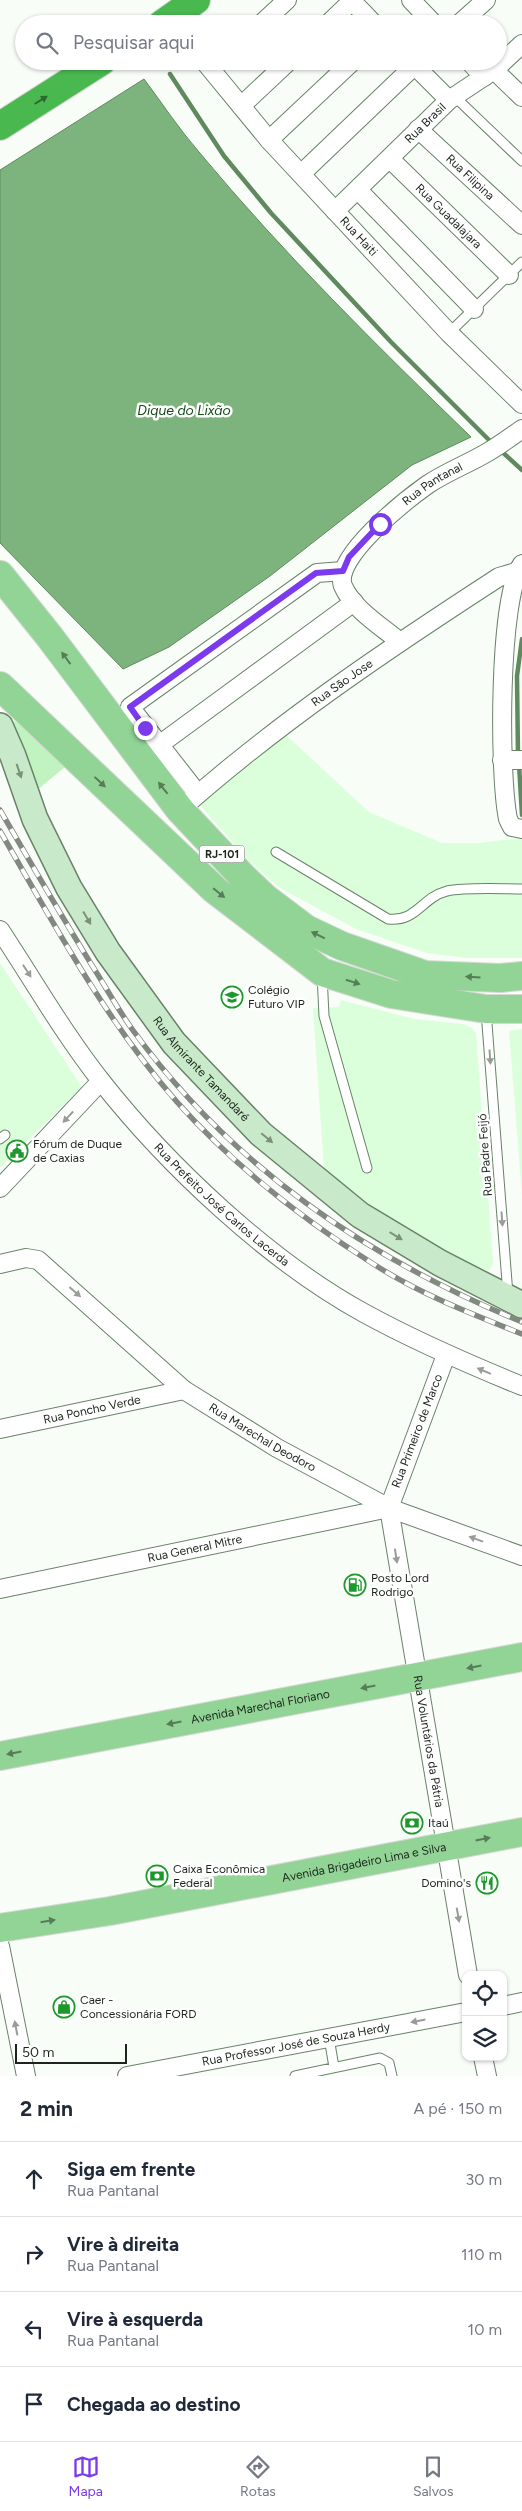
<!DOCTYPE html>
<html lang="pt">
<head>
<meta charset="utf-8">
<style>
  :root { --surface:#fff; --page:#f2f2f3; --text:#1f2937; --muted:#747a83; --line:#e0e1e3; --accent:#7c3aed }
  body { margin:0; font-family:Figtree,sans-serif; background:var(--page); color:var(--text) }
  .controls { position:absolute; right:15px; bottom:15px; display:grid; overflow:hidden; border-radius:10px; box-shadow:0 1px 4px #0004 }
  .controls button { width:45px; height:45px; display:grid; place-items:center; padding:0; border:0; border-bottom:1px solid var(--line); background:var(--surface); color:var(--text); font:25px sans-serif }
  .scale { position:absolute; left:15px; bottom:12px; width:112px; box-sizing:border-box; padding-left:5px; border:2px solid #1b251b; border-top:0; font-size:14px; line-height:18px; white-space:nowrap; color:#1b251b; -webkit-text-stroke:4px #fff; paint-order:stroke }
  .stop { position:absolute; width:15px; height:15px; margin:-11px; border:4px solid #7c3aed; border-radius:50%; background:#fff }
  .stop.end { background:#7c3aed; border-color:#fff; box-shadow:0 1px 5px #0008 }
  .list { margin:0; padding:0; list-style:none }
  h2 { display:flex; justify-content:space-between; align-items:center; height:65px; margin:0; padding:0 20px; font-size:21px }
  h2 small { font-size:16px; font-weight:400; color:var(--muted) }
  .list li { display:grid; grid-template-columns:32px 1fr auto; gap:15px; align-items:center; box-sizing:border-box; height:75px; padding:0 20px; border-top:1px solid var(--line) }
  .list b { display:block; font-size:19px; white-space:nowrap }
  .list p { margin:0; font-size:16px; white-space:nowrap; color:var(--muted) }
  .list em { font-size:16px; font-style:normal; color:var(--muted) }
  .icon { flex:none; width:28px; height:28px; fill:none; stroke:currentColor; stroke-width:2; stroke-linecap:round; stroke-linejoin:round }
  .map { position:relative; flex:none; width:522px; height:2076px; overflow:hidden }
  .search { position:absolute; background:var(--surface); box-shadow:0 1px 4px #0004; left:15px; right:15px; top:15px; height:55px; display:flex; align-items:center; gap:12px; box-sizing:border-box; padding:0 18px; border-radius:28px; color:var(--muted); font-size:19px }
  .sheet { height:365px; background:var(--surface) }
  nav { display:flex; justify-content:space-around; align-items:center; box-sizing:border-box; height:70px; border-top:1px solid var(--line); background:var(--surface); font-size:14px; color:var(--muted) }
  nav a { display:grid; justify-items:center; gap:2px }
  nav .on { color:var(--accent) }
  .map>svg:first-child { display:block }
  .built { fill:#dcffdb }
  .green { fill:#c1f3c0 }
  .water { fill:#7db47d; stroke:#608960 }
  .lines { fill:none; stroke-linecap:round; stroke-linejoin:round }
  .stream { stroke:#608960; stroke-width:4.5 }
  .service-casing { stroke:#698268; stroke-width:11 }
  .minor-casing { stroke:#698268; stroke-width:20 }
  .secondary-casing { stroke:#698268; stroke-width:28 }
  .primary-casing { stroke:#d6d8d6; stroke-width:30 }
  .motorway-casing { stroke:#d6d8d6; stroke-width:30 }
  .service { stroke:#fff; stroke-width:9 }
  .minor { stroke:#fff; stroke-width:18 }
  .secondary { stroke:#c8eaca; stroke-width:25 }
  .primary { stroke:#91d495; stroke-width:28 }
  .motorway { stroke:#48b84f; stroke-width:28 }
  .rail-casing { stroke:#818981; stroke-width:5.5 }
  .rail { stroke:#fff; stroke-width:4; stroke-dasharray:11; stroke-linecap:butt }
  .oneway { fill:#2f6732 }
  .oneway2 { fill:#567c58 }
  .oneway3 { fill:#7a917b }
  .oneway4 { fill:#989d98 }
  .route { stroke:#7c3aed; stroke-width:6 }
  .labels { text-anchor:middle; stroke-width:5; stroke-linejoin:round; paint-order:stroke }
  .shield { fill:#fff; stroke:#5f665f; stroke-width:1 }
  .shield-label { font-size:11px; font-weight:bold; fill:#1b251b }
  .street-label { font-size:12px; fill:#1b251b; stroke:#fff }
  .poi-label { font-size:12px; fill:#1b251b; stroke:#fff; text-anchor:start }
  .water-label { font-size:14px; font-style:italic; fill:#114b16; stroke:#fff }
</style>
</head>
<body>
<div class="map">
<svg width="522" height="2076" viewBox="0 0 522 2076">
  <rect width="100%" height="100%" fill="#f8fdf7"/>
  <path class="built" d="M285 734 369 812 442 843H478L522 838V958H466L427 953 356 929 280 888 249 861 200 805Z
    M0 963 82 1087 0 1168Z
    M341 1000 415 1019 463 1024 472 1028 476 1033 493 1263 489 1271 454 1258 402 1228 324 1170 313 1008 339 1007Z
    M522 1029V1195L509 1031Z"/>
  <path class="green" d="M10 720 21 724 65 767 36 791Z"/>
  <path class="water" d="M144 79C162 103 179 129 199 152 283 253 377 346 471 437L412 465 270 576 169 647 123 669 0 543V170Z"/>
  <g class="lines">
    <path class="stream" d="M170 74 224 156 271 213 391 342 493 444
      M499 449 522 470
      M518 757 517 676 522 639
      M519 764 522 815"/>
    <g class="service-casing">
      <path id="service" d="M454 96 522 161
        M449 333 522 262
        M276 852 388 919C417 922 421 898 447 891 466 887 501 889 522 889
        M322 974 324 1016 367 1168
        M486 1011 508 1295
        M0 1139 5 1135
        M329 2038 334 2067
        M295 2076 380 2058 389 2063 392 2076"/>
    </g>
    <g class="minor-casing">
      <g id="minor">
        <path d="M351 0 374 24"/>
        <path d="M411 0 434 24"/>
        <path d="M261 24 287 0"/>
        <path d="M328 24 352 1"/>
        <path d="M459 24 486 0"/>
        <path id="s1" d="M204 61 269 140 449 333 522 404"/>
        <path d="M410 61 449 100"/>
        <path d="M469 61 484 77"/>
        <path d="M494 70 522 97"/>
        <path d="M241 106 289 61"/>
        <path id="s2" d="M418 129 522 225"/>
        <path d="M269 140 353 61"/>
        <path id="s3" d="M390 159 509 275"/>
        <path d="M301 174 414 66"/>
        <path d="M358 190 474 309"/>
        <path id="s4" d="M335 211 449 100 494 70 522 44"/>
        <path d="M522 564C498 599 499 775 508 819L512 827 522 829"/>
        <path id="s5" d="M400 642C381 626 353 609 343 586 332 558 406 500 427 485 446 472 468 464 488 452 500 445 511 437 522 429"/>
        <path d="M159 745 354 602"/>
        <path d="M502 760H522"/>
        <path d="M198 794 130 707 317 573 343 571"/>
        <path id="s6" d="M180 810C279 722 388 649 499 577L516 572"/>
        <path id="s7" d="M0 930C33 980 64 1034 101 1081 168 1166 269 1261 364 1313 415 1341 468 1364 522 1386"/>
        <path d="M0 1188 101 1081"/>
        <path id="s8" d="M0 1264 26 1258 38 1260 184 1390 277 1448 389 1508 522 1556"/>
        <path id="s9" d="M446 1355 389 1508 468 1975"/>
        <path id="s10" d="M0 1429 184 1390"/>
        <path id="s11" d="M0 1589 389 1508"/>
        <path d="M0 1946 26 2076"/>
        <path d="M503 2006 522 2002"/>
        <path d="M483 2057 487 2076"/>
        <path id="s12" d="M127 2076 466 2012"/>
      </g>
    </g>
    <g class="secondary-casing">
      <g id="secondary">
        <path id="s13" d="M0 726 13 756 35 819 69 888 108 952 174 1043 261 1134 360 1215 440 1263 522 1305"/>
      </g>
    </g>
    <g class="primary-casing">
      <g id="primary">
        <path d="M0 575 49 636 180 810 243 877 265 898 306 929 342 946 425 975 500 978 522 976"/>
        <path d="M0 686 215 890 322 972 391 994 486 1009H522"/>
        <path id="s14" d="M0 1756 522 1657"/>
        <path id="s15" d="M0 1928 110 1911 522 1832"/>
      </g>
    </g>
    <g class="motorway-casing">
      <path id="motorway" d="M162 24 196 0
        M0 126 102 61"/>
    </g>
    <use href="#service" class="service"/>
    <use href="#minor" class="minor"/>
    <use href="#secondary" class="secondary"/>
    <use href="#primary" class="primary"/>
    <use href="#motorway" class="motorway"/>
    <g class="rail-casing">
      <path id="rail" d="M0 810C32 865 64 921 98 975 109 993 120 1012 132 1029 232 1167 367 1258 522 1322
        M0 831C54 924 106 1021 177 1102 233 1165 304 1220 375 1265 420 1294 472 1314 522 1334"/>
    </g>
    <use href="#rail" class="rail"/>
  </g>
  <defs><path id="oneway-solid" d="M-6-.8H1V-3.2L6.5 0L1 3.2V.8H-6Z" transform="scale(1.25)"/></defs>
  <use class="oneway" href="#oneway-solid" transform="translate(41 100) rotate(-32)"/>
  <g class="oneway2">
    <use href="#oneway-solid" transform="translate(66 658) rotate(-126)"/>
    <use href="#oneway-solid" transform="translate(100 782) rotate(43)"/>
    <use href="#oneway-solid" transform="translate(163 788) rotate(-128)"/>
    <use href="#oneway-solid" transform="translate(219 893) rotate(39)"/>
    <use href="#oneway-solid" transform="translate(318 935) rotate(-154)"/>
    <use href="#oneway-solid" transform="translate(473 977) rotate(-177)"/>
    <use href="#oneway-solid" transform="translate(353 982) rotate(18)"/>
    <use href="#oneway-solid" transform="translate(474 1667) rotate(169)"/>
    <use href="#oneway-solid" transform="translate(368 1687) rotate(169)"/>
    <use href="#oneway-solid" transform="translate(174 1723) rotate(169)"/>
    <use href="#oneway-solid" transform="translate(14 1753) rotate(169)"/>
    <use href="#oneway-solid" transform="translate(483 1839) rotate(-11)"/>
    <use href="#oneway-solid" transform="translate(48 1921) rotate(-9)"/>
  </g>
  <g class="oneway3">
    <use href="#oneway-solid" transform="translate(19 771) rotate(71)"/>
    <use href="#oneway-solid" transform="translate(87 918) rotate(59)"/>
    <use href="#oneway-solid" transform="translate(267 1138) rotate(40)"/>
    <use href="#oneway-solid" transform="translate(396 1236) rotate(31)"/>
  </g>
  <g class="oneway4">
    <use href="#oneway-solid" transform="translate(27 971) rotate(57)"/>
    <use href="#oneway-solid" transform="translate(490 1057) rotate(86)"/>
    <use href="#oneway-solid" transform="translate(68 1117) rotate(133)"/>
    <use href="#oneway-solid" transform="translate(502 1219) rotate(86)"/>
    <use href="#oneway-solid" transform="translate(75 1292) rotate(41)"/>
    <use href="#oneway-solid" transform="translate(484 1371) rotate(-157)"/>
    <use href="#oneway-solid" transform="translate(476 1539) rotate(-160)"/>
    <use href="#oneway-solid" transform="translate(396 1556) rotate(81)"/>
    <use href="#oneway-solid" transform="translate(458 1915) rotate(80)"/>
    <use href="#oneway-solid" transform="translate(418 2021) rotate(169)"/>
    <use href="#oneway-solid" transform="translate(16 2028) rotate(-101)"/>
  </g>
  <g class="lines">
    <path class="route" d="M145 728 130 707 316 573 343 571 349 557 380 524"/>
  </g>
  <defs>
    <g id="school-ring" transform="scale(1.125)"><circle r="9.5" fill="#fff" stroke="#1d992c" stroke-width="1.5"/><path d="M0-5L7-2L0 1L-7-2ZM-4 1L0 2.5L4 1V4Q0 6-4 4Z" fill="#1d992c"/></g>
    <g id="civic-ring" transform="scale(1.125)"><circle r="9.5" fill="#fff" stroke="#1d992c" stroke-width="1.5"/><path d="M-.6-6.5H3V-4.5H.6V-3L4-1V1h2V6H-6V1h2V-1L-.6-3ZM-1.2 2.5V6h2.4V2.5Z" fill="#1d992c"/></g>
    <g id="fuel-ring" transform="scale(1.125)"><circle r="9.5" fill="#fff" stroke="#1d992c" stroke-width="1.5"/><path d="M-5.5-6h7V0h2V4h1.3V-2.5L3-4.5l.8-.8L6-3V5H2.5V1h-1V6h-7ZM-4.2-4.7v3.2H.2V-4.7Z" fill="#1d992c"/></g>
    <g id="bank-ring" transform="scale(1.125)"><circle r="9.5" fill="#fff" stroke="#1d992c" stroke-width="1.5"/><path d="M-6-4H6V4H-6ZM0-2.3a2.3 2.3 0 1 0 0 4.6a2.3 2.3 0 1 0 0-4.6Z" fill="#1d992c"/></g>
    <g id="restaurant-ring" transform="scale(1.125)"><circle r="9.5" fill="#fff" stroke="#1d992c" stroke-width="1.5"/><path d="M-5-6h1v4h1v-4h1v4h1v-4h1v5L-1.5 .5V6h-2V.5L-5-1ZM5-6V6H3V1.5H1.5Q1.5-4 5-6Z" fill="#1d992c"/></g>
    <g id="shop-ring" transform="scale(1.125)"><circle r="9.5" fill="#fff" stroke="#1d992c" stroke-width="1.5"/><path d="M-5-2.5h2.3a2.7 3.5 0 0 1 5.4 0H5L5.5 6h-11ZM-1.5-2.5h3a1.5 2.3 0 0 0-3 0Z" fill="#1d992c"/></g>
  </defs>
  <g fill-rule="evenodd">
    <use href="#school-ring" x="232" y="997"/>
    <use href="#civic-ring" x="17" y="1151"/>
    <use href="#fuel-ring" x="355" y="1585"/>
    <use href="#bank-ring" x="412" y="1823"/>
    <use href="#bank-ring" x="157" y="1876"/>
    <use href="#restaurant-ring" x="487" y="1883"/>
    <use href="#shop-ring" x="64" y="2007"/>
  </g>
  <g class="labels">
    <rect class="shield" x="199.5" y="845.5" width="45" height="17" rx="4"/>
    <g class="shield-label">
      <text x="222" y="858">RJ-101</text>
    </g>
    <g class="street-label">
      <text dy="4" stroke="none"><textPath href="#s4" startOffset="126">Rua Brasil</textPath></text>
      <text dy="4" stroke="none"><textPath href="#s2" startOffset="71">Rua Filipina</textPath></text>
      <text dy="4" stroke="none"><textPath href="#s3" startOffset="82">Rua Guadalajara</textPath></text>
      <text dy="4" stroke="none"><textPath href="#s1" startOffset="234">Rua Haiti</textPath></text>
      <text dy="4" stroke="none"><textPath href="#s5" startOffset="222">Rua Pantanal</textPath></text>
      <text dy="4" stroke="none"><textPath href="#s6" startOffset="206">Rua Sāo Jose</textPath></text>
      <text dy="4" stroke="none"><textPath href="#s13" startOffset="401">Rua Almirante Tamandaré</textPath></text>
      <text transform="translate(485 1155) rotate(-94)" y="4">Rua Padre Feijó</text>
      <text dy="4" stroke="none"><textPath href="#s7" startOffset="355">Rua Prefeito José Carlos Lacerda</textPath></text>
      <text dy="4" stroke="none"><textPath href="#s10" startOffset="94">Rua Poncho Verde</textPath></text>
      <text transform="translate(417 1431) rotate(-69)" y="4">Rua Primeiro de Marco</text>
      <text dy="4" stroke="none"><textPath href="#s8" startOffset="326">Rua Marechal Deodoro</textPath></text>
      <text dy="4" stroke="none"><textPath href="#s11" startOffset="199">Rua General Mitre</textPath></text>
      <text dy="4" stroke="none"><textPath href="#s14" startOffset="265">Avenida Marechal Floriano</textPath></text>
      <text dy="4" stroke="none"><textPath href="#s9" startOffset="400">Rua Voluntários da Pátria</textPath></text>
      <text dy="4" stroke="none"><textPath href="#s15" startOffset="370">Avenida Brigadeiro Lima e Silva</textPath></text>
      <text dy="4" stroke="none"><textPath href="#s12" startOffset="172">Rua Professor José de Souza Herdy</textPath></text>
    </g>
    <g class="poi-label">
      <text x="248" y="994">Colégio<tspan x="248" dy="14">Futuro VIP</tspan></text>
      <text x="33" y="1148">Fórum de Duque<tspan x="33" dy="14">de Caxias</tspan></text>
      <text x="371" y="1582">Posto Lord<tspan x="371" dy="14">Rodrigo</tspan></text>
      <text x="428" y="1827">Itaú</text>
      <text x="173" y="1873">Caixa Econômica<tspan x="173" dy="14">Federal</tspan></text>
      <text x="471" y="1887" text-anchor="end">Domino's</text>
      <text x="80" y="2004">Caer -<tspan x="80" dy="14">Concessionária FORD</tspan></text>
    </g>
    <g class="water-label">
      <text x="184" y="415">Dique do Lixão</text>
    </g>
  </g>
</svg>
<div class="controls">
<button><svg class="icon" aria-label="locate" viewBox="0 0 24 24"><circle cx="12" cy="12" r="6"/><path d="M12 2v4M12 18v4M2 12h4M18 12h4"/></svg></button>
<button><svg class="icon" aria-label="layers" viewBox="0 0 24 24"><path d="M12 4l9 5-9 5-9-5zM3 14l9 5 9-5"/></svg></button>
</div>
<div class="scale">50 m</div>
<div class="stop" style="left:380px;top:524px"></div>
<div class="stop end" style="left:145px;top:728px"></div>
<div class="search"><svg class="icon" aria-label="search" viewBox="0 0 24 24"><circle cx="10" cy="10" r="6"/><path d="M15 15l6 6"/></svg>Pesquisar aqui</div>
</div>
<section class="sheet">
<h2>2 min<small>A pé · 150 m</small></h2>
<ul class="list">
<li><svg class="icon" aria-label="ahead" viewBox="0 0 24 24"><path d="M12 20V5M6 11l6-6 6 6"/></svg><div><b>Siga em frente</b><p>Rua Pantanal</p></div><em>30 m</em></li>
<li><svg class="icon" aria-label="right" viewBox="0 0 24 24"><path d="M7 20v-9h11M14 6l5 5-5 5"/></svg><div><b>Vire à direita</b><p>Rua Pantanal</p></div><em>110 m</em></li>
<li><svg class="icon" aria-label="left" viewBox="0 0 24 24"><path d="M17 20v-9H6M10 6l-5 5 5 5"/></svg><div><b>Vire à esquerda</b><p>Rua Pantanal</p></div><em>10 m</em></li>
<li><svg class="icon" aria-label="arrive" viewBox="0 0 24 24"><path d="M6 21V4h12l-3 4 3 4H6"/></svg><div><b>Chegada ao destino</b></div></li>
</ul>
</section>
<nav>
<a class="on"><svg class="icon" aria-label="map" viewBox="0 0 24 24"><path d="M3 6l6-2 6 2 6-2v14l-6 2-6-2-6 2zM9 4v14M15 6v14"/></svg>Mapa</a>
<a><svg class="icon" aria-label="directions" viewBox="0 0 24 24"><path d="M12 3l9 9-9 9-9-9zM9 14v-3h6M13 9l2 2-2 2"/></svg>Rotas</a>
<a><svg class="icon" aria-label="saved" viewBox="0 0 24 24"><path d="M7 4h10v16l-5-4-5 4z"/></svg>Salvos</a>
</nav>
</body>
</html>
